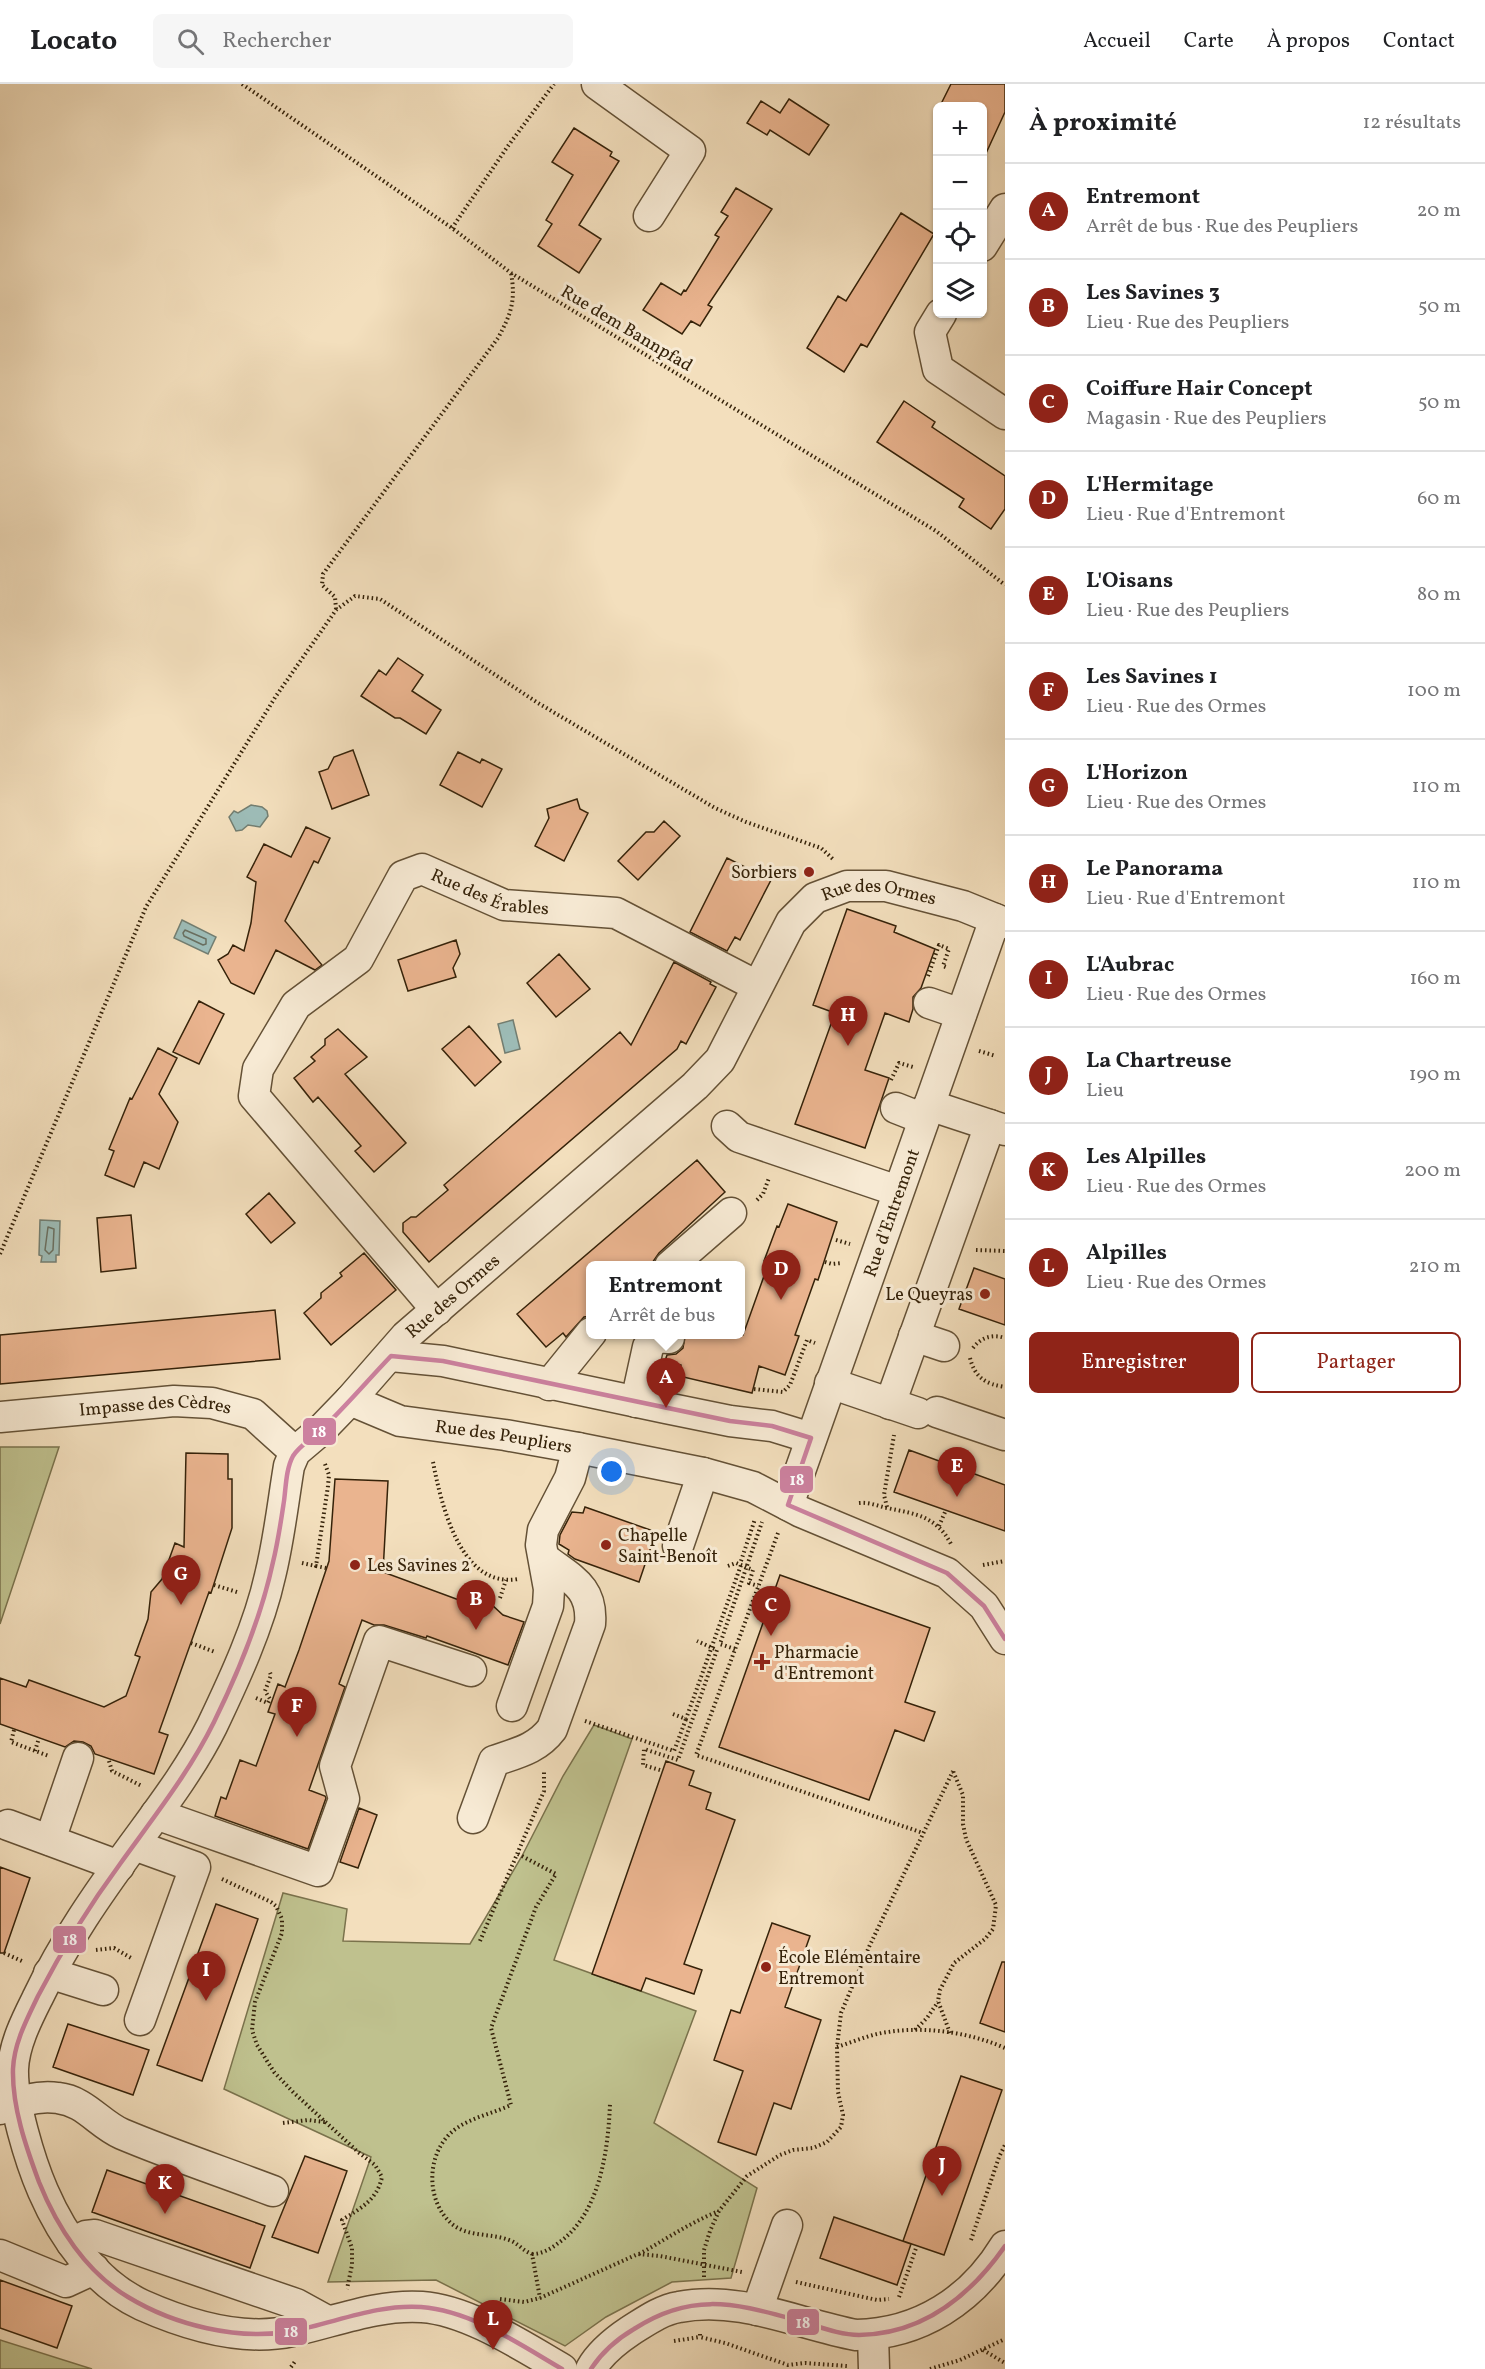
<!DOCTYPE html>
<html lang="fr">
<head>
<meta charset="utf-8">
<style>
  :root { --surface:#fff; --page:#f6f6f6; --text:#202124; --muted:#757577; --line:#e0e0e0; --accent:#8f2418 }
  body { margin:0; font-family:Vollkorn,serif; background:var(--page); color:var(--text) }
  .controls { position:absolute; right:18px; top:18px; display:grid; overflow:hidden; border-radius:9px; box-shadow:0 2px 4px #0004 }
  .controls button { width:54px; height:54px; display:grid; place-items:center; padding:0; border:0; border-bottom:2px solid var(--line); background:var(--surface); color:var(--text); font:30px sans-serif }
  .you { position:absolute; left:612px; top:1388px; width:21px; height:21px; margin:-15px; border:4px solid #fff; border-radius:50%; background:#1a73e8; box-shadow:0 0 0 9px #1a73e833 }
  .badge { display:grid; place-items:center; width:39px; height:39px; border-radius:50%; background:var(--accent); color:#fff; font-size:20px; font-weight:700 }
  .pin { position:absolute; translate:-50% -50px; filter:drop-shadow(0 2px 3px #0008) }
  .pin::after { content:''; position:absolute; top:32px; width:21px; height:18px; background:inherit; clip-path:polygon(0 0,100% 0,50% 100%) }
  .popup { position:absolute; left:586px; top:1177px; width:159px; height:78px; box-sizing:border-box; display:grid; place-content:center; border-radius:9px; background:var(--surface); filter:drop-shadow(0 2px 4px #0005); font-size:20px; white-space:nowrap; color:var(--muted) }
  .popup b { font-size:22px; color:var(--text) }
  .popup::after { content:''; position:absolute; left:50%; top:100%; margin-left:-12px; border:12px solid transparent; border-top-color:var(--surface) }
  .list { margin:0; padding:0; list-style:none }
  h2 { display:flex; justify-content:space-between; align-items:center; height:78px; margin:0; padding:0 24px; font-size:26px }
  h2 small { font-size:20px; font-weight:400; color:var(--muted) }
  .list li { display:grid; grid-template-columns:39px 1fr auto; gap:18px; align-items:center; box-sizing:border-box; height:96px; padding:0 24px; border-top:2px solid var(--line) }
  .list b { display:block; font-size:22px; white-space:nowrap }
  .list p { margin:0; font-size:20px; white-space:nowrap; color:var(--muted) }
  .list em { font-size:20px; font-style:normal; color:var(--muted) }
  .actions { display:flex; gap:12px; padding:18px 24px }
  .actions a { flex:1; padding:14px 0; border:2px solid var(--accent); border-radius:9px; text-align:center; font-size:21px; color:var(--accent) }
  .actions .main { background:var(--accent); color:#fff }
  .icon { flex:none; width:33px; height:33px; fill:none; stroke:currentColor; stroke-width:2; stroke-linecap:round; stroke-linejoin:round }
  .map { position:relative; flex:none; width:1005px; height:2285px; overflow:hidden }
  header { display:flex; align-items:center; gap:36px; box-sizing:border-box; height:84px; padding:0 30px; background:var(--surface); border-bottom:2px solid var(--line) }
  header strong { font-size:28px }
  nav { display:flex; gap:33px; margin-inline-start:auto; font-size:21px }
  .search { width:420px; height:54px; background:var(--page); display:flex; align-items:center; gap:15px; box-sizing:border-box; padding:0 21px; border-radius:9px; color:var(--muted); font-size:22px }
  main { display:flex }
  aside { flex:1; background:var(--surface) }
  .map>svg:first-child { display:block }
  .green { fill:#bfc18e; stroke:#7a724c; stroke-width:1.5 }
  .water { fill:#9dbcb7; stroke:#737e71; stroke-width:1.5 }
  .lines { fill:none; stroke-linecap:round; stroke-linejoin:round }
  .shore { stroke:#696f60; stroke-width:1.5 }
  .building { fill:#eab48f; stroke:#352209; stroke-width:1.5 }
  .minor-casing { stroke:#645136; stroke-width:33 }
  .path { stroke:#352209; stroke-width:4; stroke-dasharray:1.5 3; stroke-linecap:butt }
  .minor { stroke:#f7ead4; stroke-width:30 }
  .bus-1-casing { stroke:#f7ead4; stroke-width:9 }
  .bus-1 { stroke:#cc819f; stroke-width:4.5 }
  .poi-dot { fill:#8f2418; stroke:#f7ead4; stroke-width:2 }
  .labels { text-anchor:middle; stroke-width:6; stroke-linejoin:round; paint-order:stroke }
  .street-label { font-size:18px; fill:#352209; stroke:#f7ead4 }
  .poi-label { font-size:18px; fill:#352209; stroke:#f7ead4; text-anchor:start }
  .line-badge { stroke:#f7ead4; stroke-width:2 }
  .badge-label { font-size:16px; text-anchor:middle; font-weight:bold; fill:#fff }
</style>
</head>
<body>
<header>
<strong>Locato</strong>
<div class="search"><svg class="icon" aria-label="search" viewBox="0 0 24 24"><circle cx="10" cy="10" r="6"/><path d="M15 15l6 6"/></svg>Rechercher</div>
<nav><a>Accueil</a><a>Carte</a><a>À propos</a><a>Contact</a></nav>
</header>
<main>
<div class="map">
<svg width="1005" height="2285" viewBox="0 0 1005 2285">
  <rect width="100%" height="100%" fill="#f3dfbd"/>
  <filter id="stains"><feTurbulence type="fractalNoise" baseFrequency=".00333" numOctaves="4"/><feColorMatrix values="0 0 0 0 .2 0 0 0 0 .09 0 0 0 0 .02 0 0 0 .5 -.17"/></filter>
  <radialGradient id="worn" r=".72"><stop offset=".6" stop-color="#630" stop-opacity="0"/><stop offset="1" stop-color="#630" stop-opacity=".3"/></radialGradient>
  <path class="green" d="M0 1363H59L0 1540Z
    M594 1641 632 1655 554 1876 696 1927 654 2039 757 2104 731 2194 672 2198 606 2233 565 2262 436 2196 328 2198 371 2073 224 2005 283 1809 347 1825 343 1857 470 1860 522 1772 563 1692Z
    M0 2256 92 2285H0Z"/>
  <path class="water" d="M251 721 262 723 267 727 268 732 260 743 248 741 242 746 236 747 229 733 234 727 238 729Z
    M182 836 216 853 208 870 174 854Z
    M513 936 520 965 505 969 498 940Z
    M40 1136 60 1137 59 1171H56V1178H41L42 1172 39 1171Z"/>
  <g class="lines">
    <path class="shore" d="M185 846 206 855V860L203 861 184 852 183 849Z
      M48 1143 54 1145 53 1166 49 1170 45 1166Z"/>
  </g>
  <path class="building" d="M951 0H1005V28L982 78V22H940Z
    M789 15 829 41 809 71 770 46 767 51 747 39 761 17 780 29Z
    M574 44 612 68 610 72 619 77 579 141 601 155 579 189 538 162 552 140 546 136 573 91 552 78Z
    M736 104 772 125 708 221 712 223 700 242 691 237 682 250 643 226 661 199 681 211 684 206 686 207 719 153 715 151 728 132 721 128Z
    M901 129 934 150 867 263 861 260 844 288 807 264 838 212 846 217Z
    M904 317 935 338 932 343 1005 392V425L991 445 959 423 964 415 877 358Z
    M398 574 423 591 412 607 441 626 426 650 400 634H395L361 612 379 586 386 591Z
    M353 666 369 711 332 725 319 688 328 685 334 673Z
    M458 668 480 679 482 675 502 685 482 723 440 701Z
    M577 715 580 725 588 729 564 777 535 762 549 734 547 725Z
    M664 737 680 752 638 796 618 777 646 748H654Z
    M306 743 330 754 318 779 314 777 285 837 322 881 315 886 276 866 254 910 231 899 218 876 228 870 233 861 244 867 251 839 256 798 247 793 264 760 291 773Z
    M727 774 771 796 740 856 735 853 727 867 690 848Z
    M847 825 896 842 894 848 935 865 921 904 913 913V925L909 938 885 929 865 986 889 994 865 1064 795 1040 835 929 813 921Z
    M456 856 460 870 453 884 456 893 408 907 398 876Z
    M559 870 590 905 556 933 527 899Z
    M674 878 711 898 710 900 716 903 686 960 681 957 677 965 429 1178 403 1148V1139L411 1133H416L448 1106 444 1101 620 948 631 961Z
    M199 917 224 930 199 980 173 968Z
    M469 942 501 978 475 1002 442 965Z
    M338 945 367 973 345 990 406 1059 374 1088 355 1067 361 1062 318 1013 313 1018 294 994 315 977 311 973 325 961V955Z
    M158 964 177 974 159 1010 178 1038 159 1085 144 1078 134 1103 105 1091 114 1067 109 1065 130 1014 132 1015Z
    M697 1076 725 1108 659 1169 650 1182H591V1232L584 1233 566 1253 563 1249 546 1263 517 1230Z
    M269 1109 295 1139 271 1159 246 1130Z
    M788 1120 837 1138 818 1196 815 1195 795 1251 799 1252 785 1291 759 1282 752 1309 679 1292 681 1281 665 1277 667 1271 676 1270 683 1264 685 1251H743L769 1178 764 1177 777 1142 779 1143Z
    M131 1131 136 1184 101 1188 97 1134Z
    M364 1169 396 1206 331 1261 304 1229 321 1214V1209L342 1192 340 1189Z
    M974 1184 1005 1195V1241L959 1225Z
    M275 1226 280 1275 0 1300V1251Z
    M909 1366 1005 1401V1447L894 1408Z
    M186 1369 228 1370V1395H232V1444L211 1509 209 1508 159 1648 168 1651 154 1690 95 1670 91 1662 83 1658 74 1657 65 1663 0 1640V1594L26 1603 29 1596 104 1623 126 1612 140 1573 135 1571 148 1535 151 1508 162 1495 175 1459 184 1463Z
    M335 1395 388 1397 383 1488 459 1516 461 1510 492 1521 503 1531 524 1538 508 1581 427 1552 426 1554 384 1541H374L362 1536 339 1600 345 1603 309 1706 325 1712 326 1714 308 1765 215 1732 221 1713 226 1715 240 1676 256 1682 275 1630 268 1628 278 1600 285 1603 299 1566 329 1477Z
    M585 1423 656 1448 639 1498 575 1475 568 1470 569 1466 559 1460 560 1451 572 1428 583 1429Z
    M780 1491 930 1544 905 1618 935 1628 924 1657 895 1646 869 1716 719 1663Z
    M666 1677 694 1687 689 1701 711 1709 706 1725 735 1736 684 1880 702 1886 694 1910 646 1894 641 1907 592 1890Z
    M359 1724 377 1731 358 1784 340 1778Z
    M0 1783 30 1794 4 1869H0Z
    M216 1820 258 1835 202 1997 157 1981Z
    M772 1839 810 1852 785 1923 821 1936 791 2025 774 2019 756 2071 718 2058 743 1987 714 1976 731 1926 740 1929Z
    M1002 1878H1005V1948L980 1939Z
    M68 1940 149 1966 133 2011 53 1983Z
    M961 1992 1002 2006 944 2171 903 2157Z
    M305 2072 347 2087 318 2169 272 2153Z
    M107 2086 265 2142 250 2184 92 2128Z
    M834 2133 911 2160 897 2201 820 2174Z
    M0 2196 72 2222 57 2264 0 2244Z"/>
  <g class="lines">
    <g class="minor-casing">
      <g id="minor">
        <path d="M597 0 690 67 649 132"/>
        <path d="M982 162 1005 125"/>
        <path d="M941 230 930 248 938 285 1005 330"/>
        <path d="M929 919 961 930"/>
        <path d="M929 1021 1005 1046"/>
        <path d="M896 1024 924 1035"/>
        <path d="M727 1042 739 1053 898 1107"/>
        <path d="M670 1182 731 1129"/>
        <path id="s1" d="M437 1226 254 1012 258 985 296 921 358 875 403 792 422 785 504 821 616 829 757 902"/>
        <path d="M914 1252 944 1262"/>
        <path d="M391 1272 443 1277 666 1324 730 1337 772 1342 811 1354"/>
        <path d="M830 1299 918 1329"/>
        <path d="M549 1301 591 1249"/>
        <path id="s2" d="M350 1316 400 1337 505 1351 578 1364 703 1389 753 1403 801 1428 947 1489 984 1522 1005 1555"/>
        <path d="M636 1318 648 1263C654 1255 658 1253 669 1254"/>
        <path d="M890 1320 990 1041"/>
        <path d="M937 1328 1005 1351"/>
        <path id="s3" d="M0 1333 174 1317 212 1319 253 1330 295 1368"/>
        <path id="s4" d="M788 1421 995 835"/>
        <path d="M678 1462 703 1389"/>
        <path d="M512 1622 548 1522 549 1505 541 1461 543 1446 570 1394 578 1364"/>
        <path d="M156 1730 318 1787 344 1715 335 1682 379 1557 471 1587"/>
        <path d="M473 1734 494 1677C517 1669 537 1665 552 1645L590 1540C593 1503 571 1495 545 1475"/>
        <path d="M8 1741 119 1782"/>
        <path d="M50 1756 78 1674"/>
        <path d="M134 1761 195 1783 140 1936"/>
        <path d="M49 1889 103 1906"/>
        <path d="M0 2025C18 2017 39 2011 58 2014 85 2017 99 2040 122 2050 172 2071 223 2088 273 2107"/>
        <path d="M72 2159 86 2152 95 2151 296 2220 327 2237"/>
        <path d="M0 2171 66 2198 94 2185"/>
        <path d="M757 2226 787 2141"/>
        <path d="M873 2251 874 2285"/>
        <path id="s5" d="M562 2285C522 2262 468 2226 422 2223 377 2220 334 2238 292 2247 242 2258 187 2241 142 2221 95 2199 63 2153 43 2107 30 2077 12 2018 13 1985 14 1960 27 1935 38 1913 64 1858 99 1808 135 1759 162 1722 191 1684 212 1642 234 1596 259 1542 270 1492 279 1456 283 1418 289 1382L295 1368 321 1346 350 1316 406 1252 695 1002 720 976 791 838 815 814 847 802H886L963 822 1005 839"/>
        <path d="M591 2285C600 2269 615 2257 630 2247 646 2237 661 2226 679 2223 739 2211 798 2240 856 2251 920 2250 972 2216 1005 2162"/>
      </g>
    </g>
    <path class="path" d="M242 0 452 144 511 189 936 447 1005 501
      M452 144 508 62 554 0
      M336 525 335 513 322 501 323 490 498 254C511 230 516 217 511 189
      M928 892 939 861 949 865 943 882 948 884
      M979 967 996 972
      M891 996 899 979 913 983
      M757 1116 763 1110 769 1094
      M836 1156 850 1160
      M976 1166 1005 1167
      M0 1170 146 823 276 612 336 526 355 512 380 515 538 619 715 724 746 738 821 764 834 776
      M825 1178 832 1180 842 1179
      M973 1264C981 1253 993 1250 1005 1254
      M970 1274C975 1294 986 1300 1005 1303
      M754 1305 783 1308 790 1301 807 1256 815 1259
      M433 1378C441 1419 460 1505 518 1495
      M325 1380 329 1391 328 1402 316 1482 326 1484
      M859 1419C869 1418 878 1422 887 1424 916 1430 936 1432 951 1460
      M887 1423 884 1411 894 1351
      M939 1442 945 1428
      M778 1449 696 1671 923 1749
      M741 1477 755 1435
      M302 1479 316 1482
      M983 1481 1005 1477
      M728 1482 736 1479 753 1486 749 1499 758 1502
      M214 1501 237 1508
      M500 1514 506 1496
      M191 1559 215 1568
      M735 1565 720 1560 762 1438
      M256 1614 268 1619 270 1615 265 1607 271 1591 269 1586
      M673 1630 686 1635 741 1481
      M585 1637 674 1667 686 1635
      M14 1646 11 1658 49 1672
      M35 1667 39 1654
      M109 1677 112 1687 142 1702
      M660 1686 643 1681 644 1665 678 1676 717 1566 697 1557
      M518 1770 556 1790 536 1823 491 1944 511 2021C494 2029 473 2033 457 2044 426 2065 424 2116 452 2140 467 2153 491 2149 509 2156 518 2159 523 2167 532 2170L540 2214
      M222 1795 271 1818 276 1822 282 1835V1849L255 1918 252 1946 257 1961 274 1988 293 2008 358 2068 375 2081 382 2093C377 2116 361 2124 342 2136L352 2164V2181L347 2205
      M480 1857 544 1707V1688
      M96 1866 114 1864 131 1874
      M4 1869 24 1878
      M915 1946 927 1934 938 1918
      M950 1949 938 1917 940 1906 954 1879 985 1855 993 1845 996 1821 966 1755 963 1740V1711L953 1687
      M837 1963C850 1959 864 1953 877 1950 918 1941 966 1947 1005 1964
      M283 2039 308 2036 325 2038
      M971 2156 999 2073 1005 2061
      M532 2170C541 2170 549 2166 557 2160 600 2131 608 2067 610 2020
      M639 2170C665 2156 691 2138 719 2127
      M704 2193V2166L710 2147 719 2127 747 2092 780 2071 793 2066 813 2064 827 2058 841 2043 843 2031 838 2008 837 1963 841 1929 869 1863 953 1687
      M796 2198 877 2216 889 2215
      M899 2213 916 2164
      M500 2215 524 2218 540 2214 638 2170 660 2172 742 2188
      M700 2250V2253L725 2259 788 2281 805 2279 847 2282
      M674 2257 700 2253
      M983 2266 1005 2279
      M291 2283 296 2276
      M930 2285 960 2276 1005 2255"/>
    <use href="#minor" class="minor"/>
    <g class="bus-1-casing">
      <path id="bus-1" d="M562 2285C519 2260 472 2227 421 2223 376 2220 335 2239 292 2247 238 2257 174 2241 128 2213 86 2188 57 2143 39 2098 26 2063 12 2023 13 1985 14 1959 27 1935 38 1912 62 1866 89 1822 120 1780 153 1734 189 1689 214 1638 239 1587 261 1534 273 1478 278 1458 281 1437 284 1417 286 1402 286 1385 293 1372 300 1361 313 1354 322 1345 346 1322 368 1296 391 1272L443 1277 730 1337 772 1342 811 1354 788 1421 947 1489 984 1522 1005 1555
        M591 2285C602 2268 617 2255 634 2245 689 2209 732 2218 792 2235 813 2240 837 2251 859 2251 922 2250 970 2212 1005 2162"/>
    </g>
    <use href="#bus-1" class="bus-1"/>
  </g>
  <g class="poi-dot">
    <circle cx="809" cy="788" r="6"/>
    <circle cx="985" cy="1210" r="6"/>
    <circle cx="606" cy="1461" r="6"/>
    <circle cx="355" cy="1481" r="6"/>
    <path d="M759 1569h6v6h6v6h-6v6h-6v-6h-6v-6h6z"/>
    <circle cx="766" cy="1883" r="6"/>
  </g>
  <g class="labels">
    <g class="street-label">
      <text transform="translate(627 244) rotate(31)" y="6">Rue dem Bannpfad</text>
      <text dy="6" stroke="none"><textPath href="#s1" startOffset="648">Rue des Érables</textPath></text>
      <text dy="6" stroke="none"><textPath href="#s5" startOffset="2244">Rue des Ormes</textPath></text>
      <text dy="6" stroke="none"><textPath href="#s4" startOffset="310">Rue d'Entremont</textPath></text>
      <text dy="6" stroke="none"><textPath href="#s5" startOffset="1632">Rue des Ormes</textPath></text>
      <text dy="6" stroke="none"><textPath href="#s3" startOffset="156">Impasse des Cèdres</textPath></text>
      <text dy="6" stroke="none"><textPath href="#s2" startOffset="159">Rue des Peupliers</textPath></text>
    </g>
    <g class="poi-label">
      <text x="797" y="794" text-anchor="end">Sorbiers</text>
      <text x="973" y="1216" text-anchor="end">Le Queyras</text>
      <text x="618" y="1457">Chapelle<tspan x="618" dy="21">Saint-Benoît</tspan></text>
      <text x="367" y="1487">Les Savines 2</text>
      <text x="774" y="1574">Pharmacie<tspan x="774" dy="21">d'Entremont</tspan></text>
      <text x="778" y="1879">École Elémentaire<tspan x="778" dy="21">Entremont</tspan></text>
    </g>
  </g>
  <g class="line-badge">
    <rect x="302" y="1333" width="35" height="29" rx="6" fill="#cc819f"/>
    <rect x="779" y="1381" width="35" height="29" rx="6" fill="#cc819f"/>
    <rect x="52" y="1841" width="35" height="29" rx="6" fill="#cc819f"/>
    <rect x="786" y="2224" width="34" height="28" rx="6" fill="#cc819f"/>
    <rect x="274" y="2233" width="34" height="29" rx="6" fill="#cc819f"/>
  </g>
  <g class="badge-label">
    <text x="319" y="1353">18</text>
    <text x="797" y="1401">18</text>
    <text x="70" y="1861">18</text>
    <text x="803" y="2244">18</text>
    <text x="291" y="2253">18</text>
  </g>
  <rect width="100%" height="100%" filter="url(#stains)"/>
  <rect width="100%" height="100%" fill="url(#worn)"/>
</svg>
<div class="controls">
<button>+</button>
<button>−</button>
<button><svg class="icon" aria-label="locate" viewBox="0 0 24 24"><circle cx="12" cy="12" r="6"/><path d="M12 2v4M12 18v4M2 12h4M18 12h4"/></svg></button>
<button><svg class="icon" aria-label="layers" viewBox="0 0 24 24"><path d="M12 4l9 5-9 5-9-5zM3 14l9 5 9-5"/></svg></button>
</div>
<div class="you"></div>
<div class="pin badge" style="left:666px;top:1324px">A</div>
<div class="popup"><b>Entremont</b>Arrêt de bus</div>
<div class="pin badge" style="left:476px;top:1546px">B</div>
<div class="pin badge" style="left:771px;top:1552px">C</div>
<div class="pin badge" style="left:781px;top:1216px">D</div>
<div class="pin badge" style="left:957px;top:1413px">E</div>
<div class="pin badge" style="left:297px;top:1653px">F</div>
<div class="pin badge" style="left:181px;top:1521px">G</div>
<div class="pin badge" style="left:848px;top:962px">H</div>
<div class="pin badge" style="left:206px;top:1917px">I</div>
<div class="pin badge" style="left:942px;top:2112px">J</div>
<div class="pin badge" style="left:165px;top:2130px">K</div>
<div class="pin badge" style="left:493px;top:2266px">L</div>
</div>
<aside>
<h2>À proximité<small>12 résultats</small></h2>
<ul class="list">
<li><span class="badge">A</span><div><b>Entremont</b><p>Arrêt de bus · Rue des Peupliers</p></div><em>20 m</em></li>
<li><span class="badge">B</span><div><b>Les Savines 3</b><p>Lieu · Rue des Peupliers</p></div><em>50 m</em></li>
<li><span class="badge">C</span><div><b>Coiffure Hair Concept</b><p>Magasin · Rue des Peupliers</p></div><em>50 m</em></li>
<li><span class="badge">D</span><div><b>L'Hermitage</b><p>Lieu · Rue d'Entremont</p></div><em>60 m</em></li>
<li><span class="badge">E</span><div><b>L'Oisans</b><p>Lieu · Rue des Peupliers</p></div><em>80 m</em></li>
<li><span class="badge">F</span><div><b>Les Savines 1</b><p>Lieu · Rue des Ormes</p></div><em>100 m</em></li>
<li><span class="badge">G</span><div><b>L'Horizon</b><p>Lieu · Rue des Ormes</p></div><em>110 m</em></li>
<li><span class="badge">H</span><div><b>Le Panorama</b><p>Lieu · Rue d'Entremont</p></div><em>110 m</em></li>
<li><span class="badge">I</span><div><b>L'Aubrac</b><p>Lieu · Rue des Ormes</p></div><em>160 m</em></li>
<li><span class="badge">J</span><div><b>La Chartreuse</b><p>Lieu</p></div><em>190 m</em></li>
<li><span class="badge">K</span><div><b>Les Alpilles</b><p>Lieu · Rue des Ormes</p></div><em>200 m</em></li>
<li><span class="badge">L</span><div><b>Alpilles</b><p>Lieu · Rue des Ormes</p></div><em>210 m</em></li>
</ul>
<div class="actions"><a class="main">Enregistrer</a><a>Partager</a></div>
</aside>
</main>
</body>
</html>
